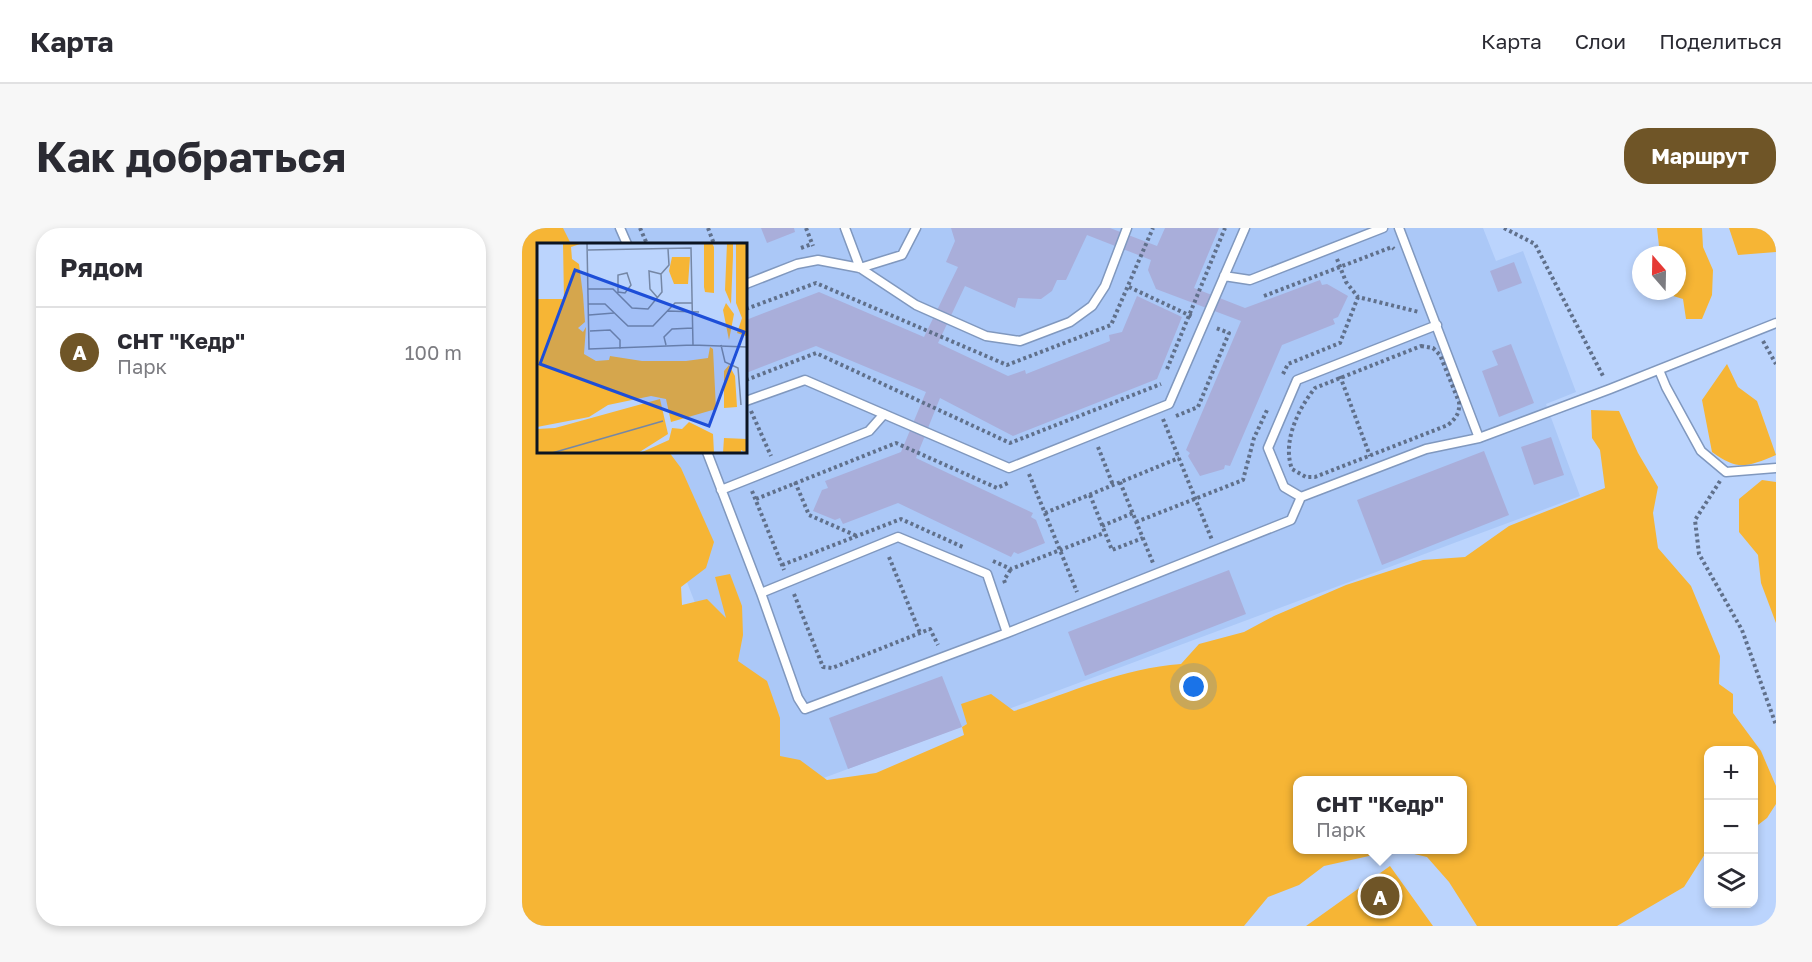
<!DOCTYPE html>
<html lang="ru">
<head>
<meta charset="utf-8">
<style>
  :root { --surface:#fff; --page:#f7f7f7; --text:#2b2b33; --muted:#7c7c81; --line:#e1e1e2; --accent:#6f5527 }
  body { margin:0; font-family:"Golos Text",sans-serif; background:var(--page); color:var(--text) }
  .controls { position:absolute; right:18px; bottom:18px; display:grid; overflow:hidden; border-radius:12px; box-shadow:0 3px 9px #0003 }
  .controls button { width:54px; height:54px; display:grid; place-items:center; padding:0; border:0; border-bottom:2px solid var(--line); background:var(--surface); color:var(--text); font:30px sans-serif }
  .compass { position:absolute; left:1110px; top:18px; width:54px; height:54px; border-radius:50%; background:var(--surface); box-shadow:0 3px 9px #0003; rotate:340deg }
  .you { position:absolute; left:672px; top:459px; width:21px; height:21px; margin:-15px; border:4px solid #fff; border-radius:50%; background:#1a73e8; box-shadow:0 0 0 9px #1a73e833 }
  .badge { display:grid; place-items:center; width:39px; height:39px; border-radius:50%; background:var(--accent); color:#fff; font-size:20px; font-weight:700 }
  .pin { position:absolute; translate:-50% -50%; border:3px solid #fff; box-shadow:0 2px 6px #0006 }
  .popup { position:absolute; left:771px; top:548px; width:174px; height:78px; box-sizing:border-box; display:grid; place-content:center; border-radius:12px; background:var(--surface); filter:drop-shadow(0 2px 4px #0005); font-size:20px; white-space:nowrap; color:var(--muted) }
  .popup b { font-size:22px; color:var(--text) }
  .popup::after { content:''; position:absolute; left:50%; top:100%; margin-left:-12px; border:12px solid transparent; border-top-color:var(--surface) }
  .list { margin:0; padding:0; list-style:none }
  h2 { display:flex; justify-content:space-between; align-items:center; height:78px; margin:0; padding:0 24px; font-size:26px }
  h2 small { font-size:20px; font-weight:400; color:var(--muted) }
  .list li { display:grid; grid-template-columns:39px 1fr auto; gap:18px; align-items:center; box-sizing:border-box; height:90px; padding:0 24px; border-top:2px solid var(--line) }
  .list b { display:block; font-size:22px; white-space:nowrap }
  .list p { margin:0; font-size:20px; white-space:nowrap; color:var(--muted) }
  .list em { font-size:20px; font-style:normal; color:var(--muted) }
  .icon { flex:none; width:33px; height:33px; fill:none; stroke:currentColor; stroke-width:2; stroke-linecap:round; stroke-linejoin:round }
  .map { position:relative; flex:none; width:1254px; height:698px; overflow:hidden; border-radius:24px }
  header { display:flex; align-items:center; gap:36px; box-sizing:border-box; height:84px; padding:0 30px; background:var(--surface); border-bottom:2px solid var(--line) }
  header strong { font-size:28px }
  nav { display:flex; gap:33px; margin-inline-start:auto; font-size:21px }
  .intro { display:flex; align-items:center; justify-content:space-between; box-sizing:border-box; height:144px; padding:0 36px }
  h1 { margin:0; font-size:42px }
  .button { padding:15px 27px; border-radius:24px; background:var(--accent); color:#fff; font-size:21px; font-weight:700 }
  main { display:flex; gap:36px; padding:0 36px }
  aside { flex:1; background:var(--surface); border-radius:24px; box-shadow:0 3px 9px #0003 }
  .map>svg:first-child { display:block }
  .built { fill:#abc8f7 }
  .green { fill:#f6b535 }
  .building { fill:#a9aeda }
  .lines { fill:none; stroke-linecap:round; stroke-linejoin:round }
  .service-casing { stroke:#8098be; stroke-width:11 }
  .path { stroke:#60708b; stroke-width:4; stroke-dasharray:3 3; stroke-linecap:butt }
  .service { stroke:#fff; stroke-width:8 }
  .inset-road { fill:none; stroke:#7587a5; stroke-width:1.5 }
  .view { fill:#1d4ed8; fill-opacity:0.15; stroke:#1d4ed8; stroke-width:3 }
  .inset-edge { fill:none; stroke:#0b1422; stroke-width:3 }
</style>
</head>
<body>
<header>
<strong>Карта</strong>
<nav><a>Карта</a><a>Слои</a><a>Поделиться</a></nav>
</header>
<div class="intro"><h1>Как добраться</h1><a class="button">Маршрут</a></div>
<main>
<aside>
<h2>Рядом<small></small></h2>
<ul class="list">
<li><span class="badge">A</span><div><b>СНТ &quot;Кедр&quot;</b><p>Парк</p></div><em>100 m</em></li>
</ul>
</aside>
<div class="map">
<svg width="1254" height="698" viewBox="0 0 1254 698">
  <rect width="100%" height="100%" fill="#bbd4fd"/>
  <path class="built" d="M28 0H961L974 33 1001 23 1054 164 1024 176 1058 268 248 570 115 224H224V16H35Z"/>
  <path class="green" d="M0 0H41L49 16H16V224H147L159 240 192 314 184 340 159 359 160 377 185 371 204 390 193 349 208 346 220 378 221 407 216 433 245 453 258 490V528L278 532 305 552 354 545 442 507 440 499 445 496 439 476 469 466 492 483C548 465 600 440 659 436L677 416 722 404 752 388 824 357 901 332 943 329 987 298 1083 260 1078 222 1070 210 1069 182 1097 183 1116 225 1136 259 1131 285 1136 320 1169 358 1198 428 1197 456 1211 466V485L1239 523 1254 558V576L1245 590 1232 600V522H1186V624L1183 626 1162 659 1095 698H955L927 654 905 629 875 622H940V552H776V622H855L847 628 802 638 777 657 746 669 722 698H0Z
    M1135 0H1180L1181 19 1191 42 1190 67 1180 91H1164L1161 71 1148 67 1147 63H1155V27H1138Z
    M1207 0H1254V24L1216 27Z
    M1205 136 1216 159 1235 173 1254 227C1225 239 1216 243 1190 224L1180 172Z
    M1240 252 1254 254V395L1239 355 1236 327 1217 304V271Z
    M868 638 911 698H784Z"/>
  <path class="building" d="M239 0H272L273 4 245 15Z
    M429 0H588L635 18 643 0H697L672 60 723 80 798 52 800 57 805 56 826 68 816 89 811 91 813 96 760 117 708 238 703 237 702 241 678 248 666 228 668 225 664 222 719 93 634 61 626 42 629 32 565 7 544 52H535L530 63 519 71 496 70 493 80 443 58 416 115 486 148 503 142 504 146 588 113 587 107 600 104 615 68 660 89 635 151 491 208 418 170 394 230 511 285 509 289 514 292 523 315 496 326 492 324 489 329 376 275 321 296 318 290 313 292 291 283 300 262 306 260 303 253 379 224 404 164 294 118 224 145V92L297 64 402 109 436 39 424 34 433 13Z
    M992 34 1000 55 976 64 968 43Z
    M989 116 1012 175 977 189 960 143 976 137 970 123Z
    M1029 209 1042 247 1012 257 999 219Z
    M962 223 987 287 860 337 835 272Z
    M707 342 724 386 563 448 546 404Z
    M420 448 440 499 326 541 307 490Z"/>
  <g class="lines">
    <g class="service-casing">
      <path id="service" d="M98 0 105 16
        M323 0 338 40
        M877 0 957 210 1088 161 1254 95
        M338 40 380 27 394 0
        M702 48 728 52 861 0
        M224 56 275 36 296 32 338 40 394 77 464 108 498 113 548 94 570 78 583 58 605 0
        M1137 142 1144 159 1179 223 1204 244 1254 240
        M224 173 283 152 487 240 647 176 723 0
        M185 224 239 365 276 470 283 481 485 405 769 292 779 269 904 221 957 210
        M199 262 347 203 362 186
        M779 269 762 259 746 220 775 152 915 97
        M239 365 376 309 465 346 485 405"/>
    </g>
    <path class="path" d="M118 0 125 16
      M186 0 192 16
      M284 0 291 18
      M982 0 1013 16 1082 150
      M279 20 290 16
      M815 31 824 54 836 69 897 84
      M607 59 671 89
      M742 68 870 19 872 21
      M224 81 294 55 485 137 589 97 631 0
      M1241 113 1254 136
      M899 118 911 120 918 127 937 174C938 185 934 190 926 197L793 249H784L770 241C760 214 776 181 793 160Z
      M645 141 703 0
      M761 146 766 136 818 115 836 69
      M818 148 848 228
      M224 152 294 125 488 215 639 156
      M229 183 249 228
      M654 188 676 179 707 105 694 100
      M641 191 690 312
      M576 219 591 257
      M507 246 555 364
      M1198 253 1173 292 1177 326 1220 402 1254 497
      M273 254 287 287 335 308
      M598 254 631 335
      M230 263 262 342
      M568 267 590 322 621 310
      M234 271 374 215 475 260 488 254
      M523 285 657 230
      M614 294 721 252 732 210 746 180
      M580 298 611 285
      M367 329 398 405
      M471 333 489 341 582 305
      M260 337 379 291 443 320
      M483 355 482 352 489 341
      M272 366 301 439 310 440 408 401 416 417"/>
    <use href="#service" class="service"/>
  </g>
  <g transform="translate(15 15)">
    <rect width="210" height="210" fill="#bbd4fd"/>
    <path d="M26 0H46L34 4 35 16 42 21 46 52 48 79 41 85 46 89 49 84 47 111 59 118 72 117 73 113 105 118H149L171 115 173 104 176 106 179 166 134 179 129 156 114 153 71 162 52 174 0 184V56H27ZM167 0H175L177 4V50L168 49 167 44ZM190 0H196V13L194 61 188 47ZM210 0V93H209L200 90 205 75 199 60V1ZM135 14H153L151 41H137L132 28ZM189 60 197 71 192 97 186 67ZM192 122 198 133 200 164 187 165V128ZM123 156 131 191 101 210H0V186L18 185ZM152 179 176 191 177 210H103L132 197 135 185 145 186ZM187 195 210 196V210L204 207V210H186Z" fill="#f6b535"/>
    <path class="inset-road" d="M50 0 52 106 156 102M51 7 154 5 156 102 210 104M90 30 94 42 88 50 81 49V32ZM51 46H76L95 65 111 66 125 49 124 31 132 22 131 6M120 54 113 46 112 28 124 31M51 61H68L91 83H116L138 60H155M130 68 162 69M52 72 77 70M53 88 73 87 83 97V106M129 102 127 94 135 86 156 85M184 102 188 119 201 125 204 162M15 210 126 178"/>
    <path class="view" d="M38 27 207 89 172 183 3 121Z"/>
    <rect width="210" height="210" class="inset-edge"/>
  </g>
</svg>
<div class="controls">
<button>+</button>
<button>−</button>
<button><svg class="icon" aria-label="layers" viewBox="0 0 24 24"><path d="M12 4l9 5-9 5-9-5zM3 14l9 5 9-5"/></svg></button>
</div>
<svg class="compass" viewBox="-18 -18 36 36"><path d="M0-13l5 13h-10z" fill="#e53935"/><path d="M0 13l5-13h-10z" fill="#7c7c81"/></svg>
<div class="you"></div>
<div class="pin badge" style="left:858px;top:668px">A</div>
<div class="popup"><b>СНТ &quot;Кедр&quot;</b>Парк</div>
</div>
</main>
</body>
</html>
